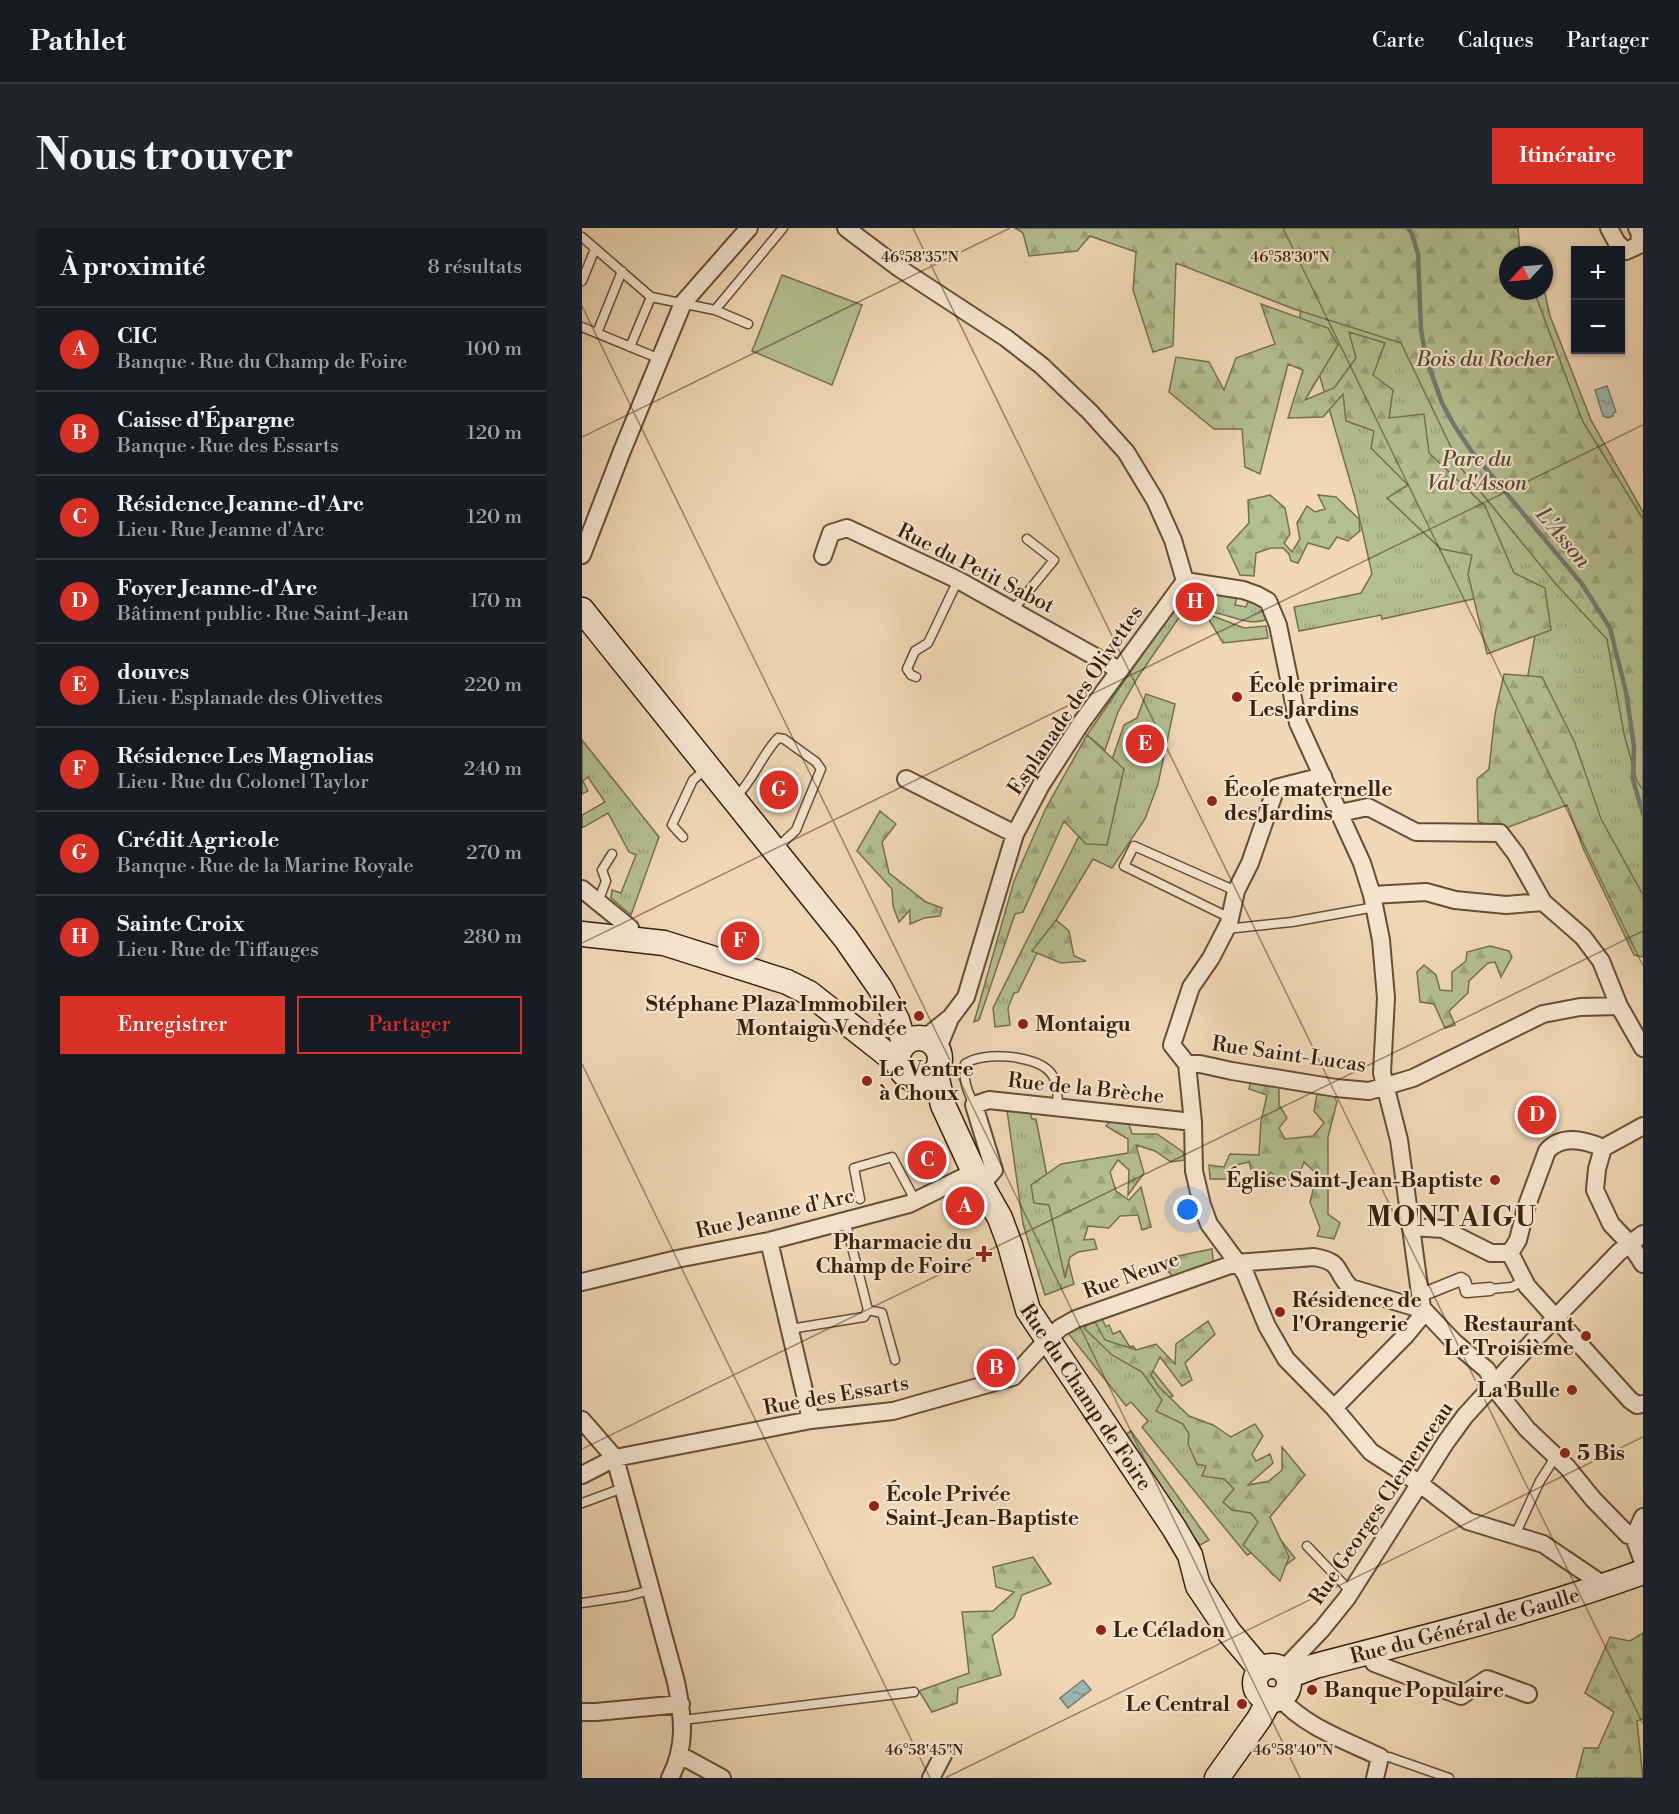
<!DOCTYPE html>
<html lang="fr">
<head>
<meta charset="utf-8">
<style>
  :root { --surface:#171b24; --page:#20242c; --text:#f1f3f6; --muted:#9ea1a6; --line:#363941; --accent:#d93025 }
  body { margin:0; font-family:"Libre Bodoni",serif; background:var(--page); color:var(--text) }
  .controls { position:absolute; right:18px; top:18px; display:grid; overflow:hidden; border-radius:0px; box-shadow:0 2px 4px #0004 }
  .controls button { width:54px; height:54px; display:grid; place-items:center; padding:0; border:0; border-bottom:2px solid var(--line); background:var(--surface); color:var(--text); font:30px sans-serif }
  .compass { position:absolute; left:917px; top:18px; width:54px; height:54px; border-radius:50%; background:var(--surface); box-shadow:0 2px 4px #0004; rotate:244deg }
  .you { position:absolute; left:606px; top:982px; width:21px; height:21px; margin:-15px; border:4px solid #fff; border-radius:50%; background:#1a73e8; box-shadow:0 0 0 9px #1a73e833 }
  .badge { display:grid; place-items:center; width:39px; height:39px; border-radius:50%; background:var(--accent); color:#fff; font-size:20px; font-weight:700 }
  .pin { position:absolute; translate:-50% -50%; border:3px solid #fff; box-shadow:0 2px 6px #0006 }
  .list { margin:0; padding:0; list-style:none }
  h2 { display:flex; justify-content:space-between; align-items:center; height:78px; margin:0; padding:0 24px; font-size:26px }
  h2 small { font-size:20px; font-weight:400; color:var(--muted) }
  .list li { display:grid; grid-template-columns:39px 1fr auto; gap:18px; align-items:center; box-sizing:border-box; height:84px; padding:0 24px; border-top:2px solid var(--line) }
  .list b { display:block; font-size:22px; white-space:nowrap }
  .list p { margin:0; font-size:20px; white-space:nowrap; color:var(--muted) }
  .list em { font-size:20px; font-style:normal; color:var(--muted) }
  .actions { display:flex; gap:12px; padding:18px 24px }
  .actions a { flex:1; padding:14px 0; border:2px solid var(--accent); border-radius:0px; text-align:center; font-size:21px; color:var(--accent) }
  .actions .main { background:var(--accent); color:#fff }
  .map { position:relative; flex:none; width:1061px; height:1550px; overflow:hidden; border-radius:0px }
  header { display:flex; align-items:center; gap:36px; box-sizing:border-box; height:84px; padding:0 30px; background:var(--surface); border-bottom:2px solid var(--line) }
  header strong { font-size:28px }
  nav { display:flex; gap:33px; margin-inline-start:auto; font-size:21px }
  .intro { display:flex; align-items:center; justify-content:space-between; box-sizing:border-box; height:144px; padding:0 36px }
  h1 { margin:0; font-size:42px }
  .button { padding:15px 27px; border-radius:0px; background:var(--accent); color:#fff; font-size:21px; font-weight:700 }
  main { display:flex; gap:36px; padding:0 36px }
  aside { flex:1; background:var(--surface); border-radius:0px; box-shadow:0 2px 4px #0004 }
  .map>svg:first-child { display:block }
  .grass { fill:url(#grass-tufts); stroke:#767050; stroke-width:1.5 }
  .forest { fill:url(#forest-firs); stroke:#767050; stroke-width:1.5 }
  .garden { fill:#b4bf91; stroke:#767050; stroke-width:1.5 }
  .water { fill:url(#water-ripples); stroke:#737b72; stroke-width:1.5 }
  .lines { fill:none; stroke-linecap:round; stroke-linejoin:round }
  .stream { stroke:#737b72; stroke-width:4.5 }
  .service-casing { stroke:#654e38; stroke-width:11 }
  .pedestrian-casing { stroke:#654e38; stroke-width:15 }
  .minor-casing { stroke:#654e38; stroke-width:20 }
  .secondary-casing { stroke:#37200e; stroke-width:27 }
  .service { stroke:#f5e5cf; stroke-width:8 }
  .pedestrian { stroke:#f5e5cf; stroke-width:12 }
  .minor { stroke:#f5e5cf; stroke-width:16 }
  .secondary { stroke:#f5e5cf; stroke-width:24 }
  .ticks { fill:none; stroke:#37200e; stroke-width:1.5; stroke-opacity:0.45 }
  .poi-dot { fill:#8f2418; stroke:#f5e5cf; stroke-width:2 }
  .labels { text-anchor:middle; stroke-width:4.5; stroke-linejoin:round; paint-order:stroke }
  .park-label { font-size:21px; font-style:italic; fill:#56482f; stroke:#f5e5cf }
  .street-label { font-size:21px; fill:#37200e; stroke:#f5e5cf }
  .poi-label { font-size:21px; font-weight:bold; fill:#37200e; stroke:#f5e5cf; text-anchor:start }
  .water-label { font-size:22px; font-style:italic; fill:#554e40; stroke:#f5e5cf }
  .district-label { font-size:27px; font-weight:bold; letter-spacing:1.5px; fill:#37200e; stroke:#f5e5cf }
  .ticks-label { font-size:15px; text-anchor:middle; fill:#37200e; stroke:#f5e5cf; stroke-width:4.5; stroke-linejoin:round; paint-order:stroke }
</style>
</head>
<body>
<header>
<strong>Pathlet</strong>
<nav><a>Carte</a><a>Calques</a><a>Partager</a></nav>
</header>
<div class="intro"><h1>Nous trouver</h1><a class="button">Itinéraire</a></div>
<main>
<aside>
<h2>À proximité<small>8 résultats</small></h2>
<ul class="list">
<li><span class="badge">A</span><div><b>CIC</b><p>Banque · Rue du Champ de Foire</p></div><em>100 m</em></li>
<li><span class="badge">B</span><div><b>Caisse d'Épargne</b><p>Banque · Rue des Essarts</p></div><em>120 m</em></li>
<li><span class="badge">C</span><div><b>Résidence Jeanne-d'Arc</b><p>Lieu · Rue Jeanne d'Arc</p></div><em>120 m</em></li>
<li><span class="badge">D</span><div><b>Foyer Jeanne-d'Arc</b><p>Bâtiment public · Rue Saint-Jean</p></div><em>170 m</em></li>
<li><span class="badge">E</span><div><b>douves</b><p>Lieu · Esplanade des Olivettes</p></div><em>220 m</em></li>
<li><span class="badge">F</span><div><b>Résidence Les Magnolias</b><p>Lieu · Rue du Colonel Taylor</p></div><em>240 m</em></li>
<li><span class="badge">G</span><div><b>Crédit Agricole</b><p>Banque · Rue de la Marine Royale</p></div><em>270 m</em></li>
<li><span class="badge">H</span><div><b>Sainte Croix</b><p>Lieu · Rue de Tiffauges</p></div><em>280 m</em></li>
</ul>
<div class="actions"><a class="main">Enregistrer</a><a>Partager</a></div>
</aside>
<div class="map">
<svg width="1061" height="1550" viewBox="0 0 1061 1550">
  <defs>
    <pattern id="grass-tufts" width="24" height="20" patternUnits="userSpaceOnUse" patternTransform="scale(1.5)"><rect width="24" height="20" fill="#b4bf91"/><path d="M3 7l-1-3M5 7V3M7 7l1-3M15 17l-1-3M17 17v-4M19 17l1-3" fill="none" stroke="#9ba47c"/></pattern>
    <pattern id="forest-firs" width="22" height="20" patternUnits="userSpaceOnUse" patternTransform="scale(1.5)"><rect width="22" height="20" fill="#b4bf91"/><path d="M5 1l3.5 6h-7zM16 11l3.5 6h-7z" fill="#9ba47c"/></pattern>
    <pattern id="water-ripples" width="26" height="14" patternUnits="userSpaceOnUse" patternTransform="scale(1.5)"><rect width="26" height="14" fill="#9bb8b4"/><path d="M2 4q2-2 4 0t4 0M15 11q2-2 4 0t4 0" fill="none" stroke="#7f9591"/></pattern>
  </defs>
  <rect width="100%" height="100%" fill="#f0d7b5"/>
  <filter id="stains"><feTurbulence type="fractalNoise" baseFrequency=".00333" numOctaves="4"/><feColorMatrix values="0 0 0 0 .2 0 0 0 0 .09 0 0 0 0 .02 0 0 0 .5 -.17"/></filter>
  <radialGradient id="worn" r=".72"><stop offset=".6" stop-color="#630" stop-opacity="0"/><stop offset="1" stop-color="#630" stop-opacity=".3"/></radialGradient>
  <path class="grass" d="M721 54 962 63V61L968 88 1009 192 1061 284V716L968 469 946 447 957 385 905 368 800 391 799 387 717 403 712 379 779 365 790 346 773 270 731 125 715 124Z
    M627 362 655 368 653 377 664 379 667 371C676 375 683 380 686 391 661 402 636 376 608 385L602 379 605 375H610L612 379 615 380 618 377 616 372Z
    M598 372V388L556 449 536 484 523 522 505 507Z
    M623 385 662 400 684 398 686 410 641 415Z
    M564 466 593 476 576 556 563 591 530 640 511 631 458 719 436 764 432 765 426 780 428 797 413 799 411 780 518 566 542 497 555 490Z
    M0 512 77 609 49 687 29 670 30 662 39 665 54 627 47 624 26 585 0 600V587L23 574 6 549 1 553 6 563 0 566Z
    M425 882 448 884 450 891H454L467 958 492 1056 463 1067 441 996Z
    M519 1089 524 1099 527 1097 531 1106 538 1103 548 1119 551 1118 591 1168 587 1170 713 1330 691 1347 671 1324 665 1327 560 1199 566 1193 549 1174 544 1178 486 1105 496 1099Z
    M549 1203 627 1312 618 1317 538 1210Z"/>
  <path class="forest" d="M433 0H936L938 27H926V63H952L1001 194 1061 291V562L1055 553 1042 506 1025 411 973 355 879 240 819 115 712 81 594 35 591 118 571 124 551 62 554 24 508 8 495 23 447 28 441 5Z
    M679 76 746 100 756 117 723 172 752 160 774 130 767 104 803 115 791 147 811 162 807 190 842 186 847 225 903 278 932 345 963 360 969 402 905 426 886 346 890 327 859 321 805 270 826 257 789 220 792 203 764 193 761 166 741 189 706 190 721 142 706 136 678 246 663 239 660 201H632L587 164 594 129 627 134 642 162 654 130 693 116Z
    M688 267 703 280 708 306 702 315 710 324 718 311 715 295 725 278 733 284 743 281 736 267 754 269 777 291 778 303 766 313 755 309 747 321 726 315 716 335 709 333 707 326 701 320H689L674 325 672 348 658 347 645 319 667 295 666 272Z
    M922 446 960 449 993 515 1019 591 1061 667V729L1052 727 1001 620 985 577 916 603 896 593 895 551 907 541 913 486Z
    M505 507 542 541 525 617 504 616 482 593 441 684 433 686 397 792 392 794 432 653 464 580Z
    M298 583 314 596 300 614 307 645 344 674 360 680 358 688 342 690 328 696V682L317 694 311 678 310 661 275 623Z
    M474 692 487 703 492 728 504 733 479 735 450 723Z
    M908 718 927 723 930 729 919 749 913 734 906 735 887 753 886 765 867 783 873 797 863 800 852 776 838 774 835 744 842 737 854 747 858 762 870 763V744L884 733 885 724Z
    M669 853 697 858V877L705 890 697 900 703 911 731 908 742 895 732 883 735 866 752 868 755 874 746 909V986L758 995 752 1011 735 1008 738 1000 728 974 735 946 722 934 714 954 693 948 689 944 684 950 672 951 667 934 654 937 646 951H628L627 937 642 939 648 926 677 927 679 893 685 867 667 861Z
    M528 893 547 896 550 906H575L601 924 603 932 589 934 573 923 554 917 562 945 546 967 547 942 536 932 528 944 534 963 547 972 559 959 569 999 560 1002 556 987 538 988 527 1000 506 998 502 1012 512 1011 515 1021 496 1024 488 1029 483 1050 467 977 452 975 449 957 479 936 546 925V911L524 898Z
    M630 1021 631 1033 628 1040 591 1049 583 1040 581 1031Z
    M512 1092 523 1112 554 1122 574 1116 593 1136 594 1116 626 1093 633 1106 603 1135 610 1152 600 1158 578 1129 569 1147 576 1158 607 1188 631 1197 649 1209 673 1196 681 1208 670 1226 674 1233 688 1226 691 1235 666 1257 687 1253 700 1242V1219L723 1247 688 1289 707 1329 698 1353 661 1317 676 1294 669 1285 650 1282 641 1274 652 1261 642 1251 620 1248 624 1238 615 1236 606 1216 607 1206 601 1196 574 1183 580 1172 560 1144 530 1127 502 1100Z
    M451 1329 469 1356 440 1367 432 1389 410 1408 419 1447 376 1460 375 1475 350 1484 337 1463 387 1445 380 1384 411 1383 432 1364 414 1359 411 1339Z
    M1061 1405V1491L1055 1493 1061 1550H994L1002 1520H1016L1032 1484 1003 1465 1028 1409 1048 1413Z"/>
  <path class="garden" d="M200 47 280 77 250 157 170 123Z"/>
  <path class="water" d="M1025 158 1034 184 1031 185V188L1026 190 1021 188 1013 162Z
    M501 1452 509 1462 486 1480 478 1470Z"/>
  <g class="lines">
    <path class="stream" d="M826 0 830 6 836 26 839 102 844 130 860 175 872 197 890 224 1000 356 1028 400 1044 464 1052 518 1051 552 1061 586"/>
    <g class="service-casing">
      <path id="service" d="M0 9 69 69 133 82
        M0 53 13 21
        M166 96 133 82 201 0
        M0 99 78 131
        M15 105 40 43
        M48 119 69 69
        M431 382 472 332 445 311
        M334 449 329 447 325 441 333 423 346 415 376 352
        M153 570C171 553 179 528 196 510L202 511 234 534 239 541 214 602 195 620
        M101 609 90 597 111 552 125 540
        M16 674 24 653 20 642 30 626
        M648 690 542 638 552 618 654 663
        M644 701 710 694 793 679
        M392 877C385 862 381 853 383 836 401 823 451 827 467 843 477 853 475 866 476 879
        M278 971 272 940 310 929 333 972
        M908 1061 930 1059 942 1052
        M286 1082 300 1085 313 1132
        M208 1101 282 1089 286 1082 263 992
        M0 1275 41 1260
        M933 1307 958 1253 974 1228
        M725 1318 769 1364
        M0 1375 46 1368 68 1362
        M101 1492 332 1464
        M798 1529H807L867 1550"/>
    </g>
    <g class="pedestrian-casing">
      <path id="pedestrian" d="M837 1068 879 1051 882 1053 885 1063 908 1061"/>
    </g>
    <g class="minor-casing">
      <path id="minor" d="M264 0 317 40 424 110 460 138 508 184 544 224 573 272 591 312 603 353
        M1027 0 1035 15 1044 23 1057 17 1058 5 1055 0
        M0 327 40 223 101 75 167 0
        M241 328 249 305 265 300 376 352 537 442
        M603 353 661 362 675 367 686 373 696 397 716 495 780 635 790 667 799 712 804 770 800 845 817 912 840 1080 872 1114 905 1142 918 1167 945 1201 985 1239 1011 1271 1046 1307 1052 1309
        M324 551 433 606
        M758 585 786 579 834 604 918 605 934 626 961 674 1001 709 1019 733 1037 778 1061 820
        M0 661 48 700V710
        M790 667 844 664 873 672 924 677 961 674
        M343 810 369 789 384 769 433 606 459 557 499 495 603 353
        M356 820 367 793
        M605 836 611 894 612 943 620 977 627 996 663 1045 685 1098 704 1131 752 1180 789 1224 837 1255 886 1293 961 1316 1023 1358
        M605 836H618L650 843 754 860 787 863 831 850 961 786 998 779 1037 778
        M605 836 590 817 609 759 629 730 647 695 654 663 668 635 694 560 741 548
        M1021 920C1003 912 980 906 965 923L944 980 936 1012 928 1025 945 1058 1048 1172 1055 1177 1061 1176
        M1021 920 1015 941 1013 962 1029 996 1048 1016 1061 1036
        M1021 920 1061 898
        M400 956 412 942 392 877 407 872 611 894
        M829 999 861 1001 909 1025H928
        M187 1013 229 1192
        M0 1054 95 1031 187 1013 327 976 392 944
        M752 1180 824 1107 843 1084
        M0 1192 33 1230 94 1454C101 1488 105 1518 88 1550
        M0 1247 33 1230 229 1192 311 1183 431 1149 465 1112 478 1100 494 1091 654 1035 732 1029C762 1034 752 1044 769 1060L842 1082
        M1052 1309 1061 1334
        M1052 1309 1061 1289
        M787 1424 792 1435 879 1468 905 1451 946 1466
        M701 1442 740 1401 765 1370 864 1214 883 1188 952 1112 1037 1024 1061 1006
        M697 1469C723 1499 763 1512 798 1529L793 1550
        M0 1484H14L99 1476
        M98 1527 140 1550
        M349 1550 361 1527"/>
    </g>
    <g class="secondary-casing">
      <g id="secondary">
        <path d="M0 382 264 711 298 760 315 792 322 815"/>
        <path d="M0 706 82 715 205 754 227 765 316 835"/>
        <circle cx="337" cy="831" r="21"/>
        <path id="s1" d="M356 842 355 851 361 877 392 944 418 990 428 1017 446 1082 592 1300 608 1327 616 1358 647 1404 679 1442"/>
        <circle cx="690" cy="1455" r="17"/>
        <path id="s2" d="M706 1448 733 1438C843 1409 955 1383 1061 1344"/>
        <path d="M635 1550 677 1491 688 1471"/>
      </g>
    </g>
    <use href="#service" class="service"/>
    <use href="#pedestrian" class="pedestrian"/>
    <use href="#minor" class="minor"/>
    <use href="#secondary" class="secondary"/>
  </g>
  <path class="ticks" d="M331 0 1061 1496M701 0 1061 738M0 78 718 1550M0 209 428 0M0 715 1061 197M0 836 348 1550M0 1221 1061 703M363 1550 1061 1209"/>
  <g class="poi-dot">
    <circle cx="655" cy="469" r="6"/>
    <circle cx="630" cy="573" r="6"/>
    <circle cx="337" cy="788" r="6"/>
    <circle cx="441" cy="796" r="6"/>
    <circle cx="285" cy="853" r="6"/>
    <circle cx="913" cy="952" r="6"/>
    <path d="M399 1017h6v6h6v6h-6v6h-6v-6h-6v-6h6z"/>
    <circle cx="698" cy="1084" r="6"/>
    <circle cx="1004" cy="1108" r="6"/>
    <circle cx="990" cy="1162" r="6"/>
    <circle cx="983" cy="1225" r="6"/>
    <circle cx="292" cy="1278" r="6"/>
    <circle cx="519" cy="1402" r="6"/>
    <circle cx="730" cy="1462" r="6"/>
    <circle cx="660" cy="1476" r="6"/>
  </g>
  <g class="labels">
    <g class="park-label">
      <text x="903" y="138">Bois du Rocher</text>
      <text x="895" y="238">Parc du<tspan x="895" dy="24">Val d'Asson</tspan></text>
    </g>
    <g class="street-label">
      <text transform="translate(394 340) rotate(27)" y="7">Rue du Petit Sabot</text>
      <text transform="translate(493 472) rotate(-56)" y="7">Esplanade des Olivettes</text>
      <text transform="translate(707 826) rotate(8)" y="7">Rue Saint-Lucas</text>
      <text transform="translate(504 860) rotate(6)" y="7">Rue de la Brèche</text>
      <text transform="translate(193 985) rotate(-13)" y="7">Rue Jeanne d'Arc</text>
      <text transform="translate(549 1047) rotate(-20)" y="7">Rue Neuve</text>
      <text transform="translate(254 1167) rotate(-10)" y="7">Rue des Essarts</text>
      <text dy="7" stroke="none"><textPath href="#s1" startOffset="363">Rue du Champ de Foire</textPath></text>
      <text transform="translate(799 1275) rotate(-56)" y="7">Rue Georges Clemenceau</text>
      <text dy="7" stroke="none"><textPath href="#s2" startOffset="184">Rue du Général de Gaulle</textPath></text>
    </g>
    <g class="poi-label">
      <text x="667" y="464">École primaire<tspan x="667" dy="24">Les Jardins</tspan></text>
      <text x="642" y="568">École maternelle<tspan x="642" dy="24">des Jardins</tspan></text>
      <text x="325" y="783" text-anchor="end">Stéphane Plaza Immobiler<tspan x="325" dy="24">Montaigu Vendée</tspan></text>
      <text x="453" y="803">Montaigu</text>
      <text x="297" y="848">Le Ventre<tspan x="297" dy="24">à Choux</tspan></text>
      <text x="901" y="959" text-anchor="end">Église Saint-Jean-Baptiste</text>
      <text x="390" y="1021" text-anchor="end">Pharmacie du<tspan x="390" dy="24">Champ de Foire</tspan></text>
      <text x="710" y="1079">Résidence de<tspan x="710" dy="24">l'Orangerie</tspan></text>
      <text x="992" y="1103" text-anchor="end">Restaurant<tspan x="992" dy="24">Le Troisième</tspan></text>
      <text x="978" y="1169" text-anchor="end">La Bulle</text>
      <text x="995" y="1232">5 Bis</text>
      <text x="304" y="1273">École Privée<tspan x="304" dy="24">Saint-Jean-Baptiste</tspan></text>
      <text x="531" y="1409">Le Céladon</text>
      <text x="742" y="1469">Banque Populaire</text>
      <text x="648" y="1483" text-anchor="end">Le Central</text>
    </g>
    <g class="water-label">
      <text transform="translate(982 309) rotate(50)" y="8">L'Asson</text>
    </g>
    <g class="district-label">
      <text x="870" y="998">MONTAIGU</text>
    </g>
  </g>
  <g class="ticks-label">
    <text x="338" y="34">46°58'35"N</text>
    <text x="708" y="34">46°58'30"N</text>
    <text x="342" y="1527">46°58'45"N</text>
    <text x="711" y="1527">46°58'40"N</text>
  </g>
  <rect width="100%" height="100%" filter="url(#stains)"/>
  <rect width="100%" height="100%" fill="url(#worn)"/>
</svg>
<div class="controls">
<button>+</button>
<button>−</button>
</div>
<svg class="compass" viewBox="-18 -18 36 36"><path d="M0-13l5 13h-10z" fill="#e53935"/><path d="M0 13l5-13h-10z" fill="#9ea1a6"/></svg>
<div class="you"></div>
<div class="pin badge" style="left:383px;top:978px">A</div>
<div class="pin badge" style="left:414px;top:1140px">B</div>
<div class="pin badge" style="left:345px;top:932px">C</div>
<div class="pin badge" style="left:955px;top:887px">D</div>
<div class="pin badge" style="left:563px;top:516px">E</div>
<div class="pin badge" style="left:158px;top:713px">F</div>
<div class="pin badge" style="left:197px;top:562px">G</div>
<div class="pin badge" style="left:613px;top:374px">H</div>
</div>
</main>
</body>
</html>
